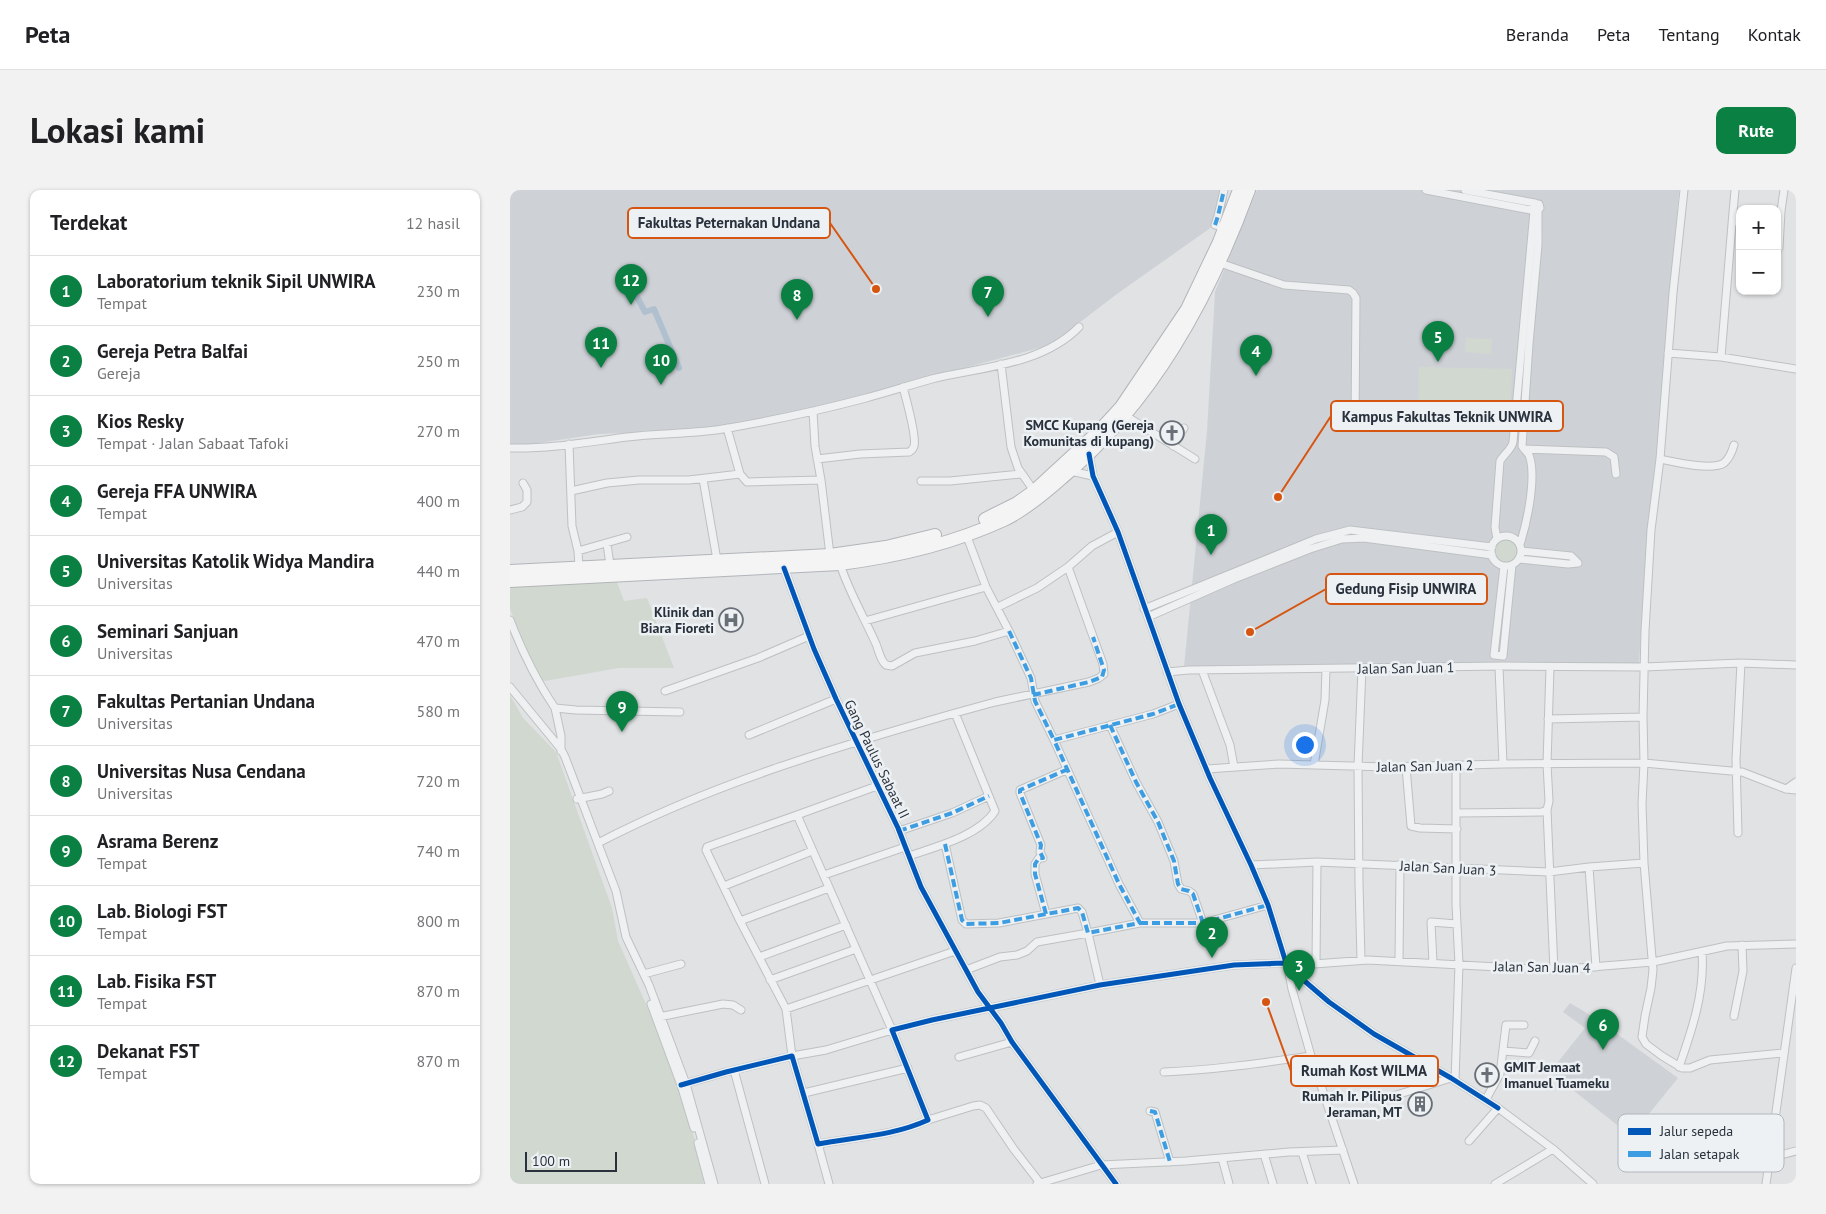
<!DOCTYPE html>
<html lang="id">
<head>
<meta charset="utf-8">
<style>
  :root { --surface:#fff; --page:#f2f2f2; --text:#202124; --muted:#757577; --line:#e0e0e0; --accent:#0b8043 }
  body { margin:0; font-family:"PT Sans",sans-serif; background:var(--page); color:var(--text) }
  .controls { position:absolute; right:15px; top:15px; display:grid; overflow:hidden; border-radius:10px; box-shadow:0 1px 4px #0004 }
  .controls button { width:45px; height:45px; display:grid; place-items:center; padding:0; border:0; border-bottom:1px solid var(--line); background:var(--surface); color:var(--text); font:25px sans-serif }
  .scale { position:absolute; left:15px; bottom:12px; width:92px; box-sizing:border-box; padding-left:5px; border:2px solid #28313c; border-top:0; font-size:14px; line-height:18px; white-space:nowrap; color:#28313c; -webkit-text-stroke:4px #edf1f4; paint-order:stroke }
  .you { position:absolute; left:794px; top:554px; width:18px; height:18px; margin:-12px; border:4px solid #fff; border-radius:50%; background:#1a73e8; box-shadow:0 0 0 8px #1a73e833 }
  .badge { display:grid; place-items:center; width:32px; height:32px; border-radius:50%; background:var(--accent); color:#fff; font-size:16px; font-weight:700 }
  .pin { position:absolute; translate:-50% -41px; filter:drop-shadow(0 1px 2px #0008) }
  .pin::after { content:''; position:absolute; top:26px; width:18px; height:15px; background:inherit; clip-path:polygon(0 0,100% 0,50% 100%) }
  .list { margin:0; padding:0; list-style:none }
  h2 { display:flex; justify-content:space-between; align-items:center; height:65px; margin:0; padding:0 20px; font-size:21px }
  h2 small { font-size:16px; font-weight:400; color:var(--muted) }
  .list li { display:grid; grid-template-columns:32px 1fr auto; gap:15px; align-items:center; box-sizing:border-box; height:70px; padding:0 20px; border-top:1px solid var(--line) }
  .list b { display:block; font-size:19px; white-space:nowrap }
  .list p { margin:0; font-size:16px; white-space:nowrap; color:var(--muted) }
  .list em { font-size:16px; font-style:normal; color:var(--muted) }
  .map { position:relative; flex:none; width:1286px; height:994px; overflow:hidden; border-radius:10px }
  header { display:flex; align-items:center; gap:30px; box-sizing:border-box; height:70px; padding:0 25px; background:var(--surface); border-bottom:1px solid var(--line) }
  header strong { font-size:24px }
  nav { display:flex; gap:28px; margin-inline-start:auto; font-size:18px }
  .intro { display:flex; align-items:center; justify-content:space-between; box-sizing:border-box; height:120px; padding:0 30px }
  h1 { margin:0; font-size:35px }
  .button { padding:12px 22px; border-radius:10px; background:var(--accent); color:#fff; font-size:18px; font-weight:700 }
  main { display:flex; gap:30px; padding:0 30px }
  aside { flex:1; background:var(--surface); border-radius:10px; box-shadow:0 1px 4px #0004 }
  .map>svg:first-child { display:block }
  .built { fill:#ced2d7 }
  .green { fill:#d1d8d0 }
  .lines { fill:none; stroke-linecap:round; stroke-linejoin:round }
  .canal { stroke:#b0c0ce; stroke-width:6 }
  .minor-casing { stroke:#bec0c2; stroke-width:9 }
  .trunk-casing { stroke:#b2b5b9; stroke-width:14 }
  .minor { stroke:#eff0f1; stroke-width:7 }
  .trunk { stroke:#f4f4f5; stroke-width:12 }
  .quiet { stroke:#3d9de2; stroke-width:4; stroke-dasharray:8 4; stroke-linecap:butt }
  .cycleway-casing { stroke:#edf1f4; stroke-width:8 }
  .cycleway { stroke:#0057b8; stroke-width:5 }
  .labels { text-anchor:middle; stroke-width:5; stroke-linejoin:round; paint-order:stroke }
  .poi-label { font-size:14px; font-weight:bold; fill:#28313c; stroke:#edf1f4; text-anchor:end }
  .street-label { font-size:14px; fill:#28313c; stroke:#edf1f4 }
  .key { fill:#edf1f4; stroke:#b2b7bd; stroke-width:1 }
  .key-label { font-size:14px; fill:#28313c }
  .leader { fill:none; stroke:#d55511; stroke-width:2 }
  .callout-dot { fill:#d55511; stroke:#edf1f4; stroke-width:2 }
  .callout { fill:#edf1f4; stroke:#d55511; stroke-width:2 }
  .callout-label { font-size:15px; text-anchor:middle; font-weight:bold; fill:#28313c }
</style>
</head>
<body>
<header>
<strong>Peta</strong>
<nav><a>Beranda</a><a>Peta</a><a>Tentang</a><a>Kontak</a></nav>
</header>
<div class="intro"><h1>Lokasi kami</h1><a class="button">Rute</a></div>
<main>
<aside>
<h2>Terdekat<small>12 hasil</small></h2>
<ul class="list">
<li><span class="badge">1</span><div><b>Laboratorium teknik Sipil UNWIRA</b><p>Tempat</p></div><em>230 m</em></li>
<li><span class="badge">2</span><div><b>Gereja Petra Balfai</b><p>Gereja</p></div><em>250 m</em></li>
<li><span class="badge">3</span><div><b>Kios Resky</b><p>Tempat · Jalan Sabaat Tafoki</p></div><em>270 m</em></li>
<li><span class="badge">4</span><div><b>Gereja FFA UNWIRA</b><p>Tempat</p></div><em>400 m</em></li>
<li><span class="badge">5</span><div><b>Universitas Katolik Widya Mandira</b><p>Universitas</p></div><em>440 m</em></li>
<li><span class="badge">6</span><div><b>Seminari Sanjuan</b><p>Universitas</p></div><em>470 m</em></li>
<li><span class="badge">7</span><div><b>Fakultas Pertanian Undana</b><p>Universitas</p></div><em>580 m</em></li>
<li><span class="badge">8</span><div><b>Universitas Nusa Cendana</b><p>Universitas</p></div><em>720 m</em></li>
<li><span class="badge">9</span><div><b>Asrama Berenz</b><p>Tempat</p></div><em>740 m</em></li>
<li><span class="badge">10</span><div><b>Lab. Biologi FST</b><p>Tempat</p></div><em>800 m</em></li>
<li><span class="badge">11</span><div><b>Lab. Fisika FST</b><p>Tempat</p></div><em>870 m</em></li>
<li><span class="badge">12</span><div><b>Dekanat FST</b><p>Tempat</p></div><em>870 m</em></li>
</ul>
</aside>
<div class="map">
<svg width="1286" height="994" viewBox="0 0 1286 994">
  <rect width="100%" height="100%" fill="#e0e2e4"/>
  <path class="built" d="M0 0H718L713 29 607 104 540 155 328 212 244 230 176 241 89 244 22 254 0 255Z
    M747 0H1169L1149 246 1136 359 1129 474 674 477 697 241 705 102Z
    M1060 813 1085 828 1168 888 1121 946 1040 882 1075 838 1053 822Z"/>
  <path class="green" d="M956 148 982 149 981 164 955 162Z
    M909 177 1002 179 1000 236 908 234Z
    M985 361a11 11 0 1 1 22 0a11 11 0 1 1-22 0Z
    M107 392 114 411 137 408 164 478H109L29 492 0 419V397Z
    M0 505 13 528 46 562 102 718 108 751 151 848 184 947 194 994H0Z"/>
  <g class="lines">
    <path class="canal" d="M115 84 135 122 144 119 169 178"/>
    <g class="minor-casing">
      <path id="minor" d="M714 0 708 26 705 35 714 38
        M916 0 1026 21 1030 18 1029 14H1023V20
        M955 0 1025 13
        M1268 21H1271L1274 0
        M1222 34 1225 0
        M1269 58 1271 21
        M710 73 774 95 839 100 843 103 846 108 845 235
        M1158 163 1211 167 1286 179
        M1211 167 1222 34 1230 26
        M491 174 501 257 508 278 524 301
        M303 221 305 256 311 290 320 365
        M616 226 685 269
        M217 238 230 284 237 292 311 290
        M59 254 62 336 68 361 69 377
        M663 256 674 238
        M0 258C39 259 78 252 117 247 151 243 186 244 219 238 265 230 311 220 356 208 378 202 400 195 422 189 471 177 532 175 569 137
        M1014 259 1096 262 1104 267 1106 284
        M579 264 583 286 608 342 669 514 700 588 741 675 758 715 777 776 819 812 864 844 941 888 988 918
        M307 269 350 264 399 262C402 260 403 260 404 256 407 246 396 209 393 197
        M1150 269C1164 272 1202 281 1214 273 1220 268 1222 262 1224 255
        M560 281 583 286
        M193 289 207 370
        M411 291H440L511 284
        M61 301 97 293 129 290H179L230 284
        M0 320 12 317 17 312V300L13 293
        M981 361a15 15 0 1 1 30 0a15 15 0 1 1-30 0Z
        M987 349 985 337 990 271C994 264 1002 259 1003 252L1024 21
        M97 354 100 375
        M1010 354C1017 333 1027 286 1019 265 1017 262 1014 259 1012 256L1019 154 1028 55V21
        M68 361 117 347
        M1009 369 1058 374 1068 373 1061 366 1012 361
        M330 374C339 402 354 427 366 454 369 461 370 470 376 475L382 476 405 463 465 451 499 441 476 397 456 344
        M994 376 984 465 993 466 1002 375
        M274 378 304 459 326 509 388 638 411 697 468 802 491 833 502 852 606 994
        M488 417 527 398 558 377 582 356 608 342
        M634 419 806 349 840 340 982 357
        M638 427 724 389 800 359 832 349 854 348 982 365
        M0 430C12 461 26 490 45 518L66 520 170 522
        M355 431 476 397
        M499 441 521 488 525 511 544 550
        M989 477 993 574
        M692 480 720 555 724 577
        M657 482 679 480 993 476 1134 477 1231 473 1286 475
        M0 497 51 559 55 567 106 701 116 747 139 795 176 894 204 994
        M155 501 248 468 299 446
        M45 518 51 546V561
        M445 523 485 512 579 492 589 488 594 484 593 474 558 377
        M1133 527 1134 573 1132 614 1134 673 1143 780 1141 798 1135 826 1132 847 1136 854 1152 866 1172 878H1180L1200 870 1273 863
        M1038 529 1133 527 1135 441 1141 340 1150 269 1163 103 1174 0
        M600 535 626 592 648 632 664 671 668 694 671 699 679 701 683 704 693 733
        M239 545 326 509
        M804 575 815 510 816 479
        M896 577 901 636 910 638 947 639
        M697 579 769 574 877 577 993 574 1134 573 1232 582 1276 599 1286 600
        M1276 599 1286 592
        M67 609 92 604 99 601
        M1037 620 1044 780
        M947 623 1032 622 1037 620 1039 611 1037 574 1040 477
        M287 625 205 654 197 657 196 660 230 731 276 819 282 866 316 860 382 840 287 625 367 596
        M389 641 442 623 479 606
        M1228 643 1226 569 1231 473
        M88 653C201 594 323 558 445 523L485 621C469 646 425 657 399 666
        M435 654 452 730 456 734 489 733 568 718 572 722 578 743 630 733 609 694 544 550 643 524 669 514
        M741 675 807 672 1039 682 1079 677 1134 673
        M888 675 890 679 889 770
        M1079 677 1086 777
        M314 685 395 657
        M214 696 302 661
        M536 724 525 684V674L529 668H533L530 662 531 655 510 603V600L556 580
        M230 731 319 698
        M630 733H693L758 715
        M249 767 336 735
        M851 770 849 693 848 576 852 479
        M806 773 807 672
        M923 773 921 732 947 734
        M777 776 858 770 1044 780 1143 772 1217 756 1286 754
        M778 778 782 799 801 866 844 994
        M456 780 490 767 507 765 517 761 527 752 578 743 590 795
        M134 784 171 774
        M260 790 346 759
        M141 814 171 895 184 938
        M276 819 445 761
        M1224 826 1233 781 1232 755
        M149 827 213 814 223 815 231 820
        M993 861 1019 863 1025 851
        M449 867 502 852
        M1169 877C1182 840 1195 802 1192 762
        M224 880 255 994
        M654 882C704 880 752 873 801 866
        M945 891 949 774 946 714V575
        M171 895 216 882 282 866 308 954C345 947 383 946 418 930L382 840 422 830 590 795 724 775 775 773
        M294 903 398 878
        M883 906 941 888
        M976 909 990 884 996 835H1014
        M640 921 645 922 660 972
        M418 930 463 916 470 915 476 918 503 958 530 993
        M959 951 988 918 1043 959 1083 994
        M188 953 199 994
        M308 954 319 994
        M792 962 802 994
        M754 964 763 994
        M712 968 719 994
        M1259 968 1286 961
        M527 994 591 975 676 971 779 962 833 960
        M985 994 1043 959
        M1256 994 1286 778"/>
    </g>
    <g class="trunk-casing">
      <path id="trunk" d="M475 329 507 313 524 301 588 242 611 217 677 119 709 52 729 0
        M0 381 320 365 376 357 425 345
        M0 391 330 374C385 367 442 354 494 330 515 320 534 304 552 288 642 213 699 109 739 0"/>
    </g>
    <use href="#minor" class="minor"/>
    <use href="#trunk" class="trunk"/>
    <path class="quiet" d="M705 35 708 26 714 0
      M499 441 521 488 525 511 544 550
      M523 505 579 492 592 487 594 480 583 447
      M600 535 626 592 648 632 664 671 668 694 671 699 679 701 683 704 693 733
      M389 641 442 623 479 606
      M435 654 452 730 456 734 489 733 568 718 572 722 578 743 630 733 609 694 544 550 643 524 669 514
      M536 724 525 684V674L529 668H533L530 662 531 655 510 603V600L556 580
      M630 733H693L758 715
      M640 921 645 922 660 972"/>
    <g class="cycleway-casing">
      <path id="cycleway" d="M579 264 583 286 608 342 669 514 700 588 741 675 758 715 777 776 819 812 864 844 941 888 988 918
        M274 378 304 459 326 509 388 638 411 697 468 802 491 833 502 852 606 994
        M171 895 216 882 282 866 308 954C345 947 383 946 418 930L382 840 422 830 590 795 724 775 775 773"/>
    </g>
    <use href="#cycleway" class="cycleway"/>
  </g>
  <defs>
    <g id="church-ring" transform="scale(1.25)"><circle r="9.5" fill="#edf1f4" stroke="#686f77" stroke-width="1.5"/><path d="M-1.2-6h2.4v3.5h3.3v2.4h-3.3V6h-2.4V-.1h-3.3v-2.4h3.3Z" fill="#686f77"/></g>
    <g id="hospital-ring" transform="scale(1.25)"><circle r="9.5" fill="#edf1f4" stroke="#686f77" stroke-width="1.5"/><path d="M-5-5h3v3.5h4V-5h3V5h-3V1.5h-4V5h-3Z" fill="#686f77"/></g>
    <g id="building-ring" transform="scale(1.25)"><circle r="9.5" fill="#edf1f4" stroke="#686f77" stroke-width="1.5"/><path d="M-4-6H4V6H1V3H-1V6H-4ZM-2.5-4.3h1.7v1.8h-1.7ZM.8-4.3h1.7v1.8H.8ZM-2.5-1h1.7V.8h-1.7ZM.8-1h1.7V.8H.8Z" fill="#686f77"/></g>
  </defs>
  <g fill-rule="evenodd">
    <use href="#church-ring" x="662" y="243"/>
    <use href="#hospital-ring" x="221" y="430"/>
    <use href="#church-ring" x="977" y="885"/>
    <use href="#building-ring" x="910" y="914"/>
  </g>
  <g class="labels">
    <g class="poi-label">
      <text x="644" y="240">SMCC Kupang (Gereja<tspan x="644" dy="16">Komunitas di kupang)</tspan></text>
      <text x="204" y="427">Klinik dan<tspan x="204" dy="16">Biara Fioreti</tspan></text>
      <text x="994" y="882" text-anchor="start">GMIT Jemaat<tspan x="994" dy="16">Imanuel Tuameku</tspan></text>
      <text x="892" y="911">Rumah Ir. Pilipus<tspan x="892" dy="16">Jeraman, MT</tspan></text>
    </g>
    <g class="street-label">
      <text transform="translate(896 478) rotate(-1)" y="5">Jalan San Juan 1</text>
      <text transform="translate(367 569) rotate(64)" y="5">Gang Paulus Sabaat II</text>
      <text transform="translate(915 576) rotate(-1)" y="5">Jalan San Juan 2</text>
      <text transform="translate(938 678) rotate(3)" y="5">Jalan San Juan 3</text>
      <text transform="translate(1032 777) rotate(1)" y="5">Jalan San Juan 4</text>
    </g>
  </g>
  <rect x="1108" y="924" width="166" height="58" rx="8" class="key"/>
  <rect x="1118" y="938" width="23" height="7" fill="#0057b8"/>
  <rect x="1118" y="961" width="23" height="6" fill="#3d9de2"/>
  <g class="key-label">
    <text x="1150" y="946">Jalur sepeda</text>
    <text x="1150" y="969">Jalan setapak</text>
  </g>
  <path class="leader" d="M366 99L320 33M768 307L821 226M740 442L816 399M756 812L781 881"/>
  <g class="callout-dot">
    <circle cx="366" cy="99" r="5"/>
    <circle cx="768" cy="307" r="5"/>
    <circle cx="740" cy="442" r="5"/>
    <circle cx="756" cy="812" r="5"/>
  </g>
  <g class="callout">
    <rect x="118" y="18" width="202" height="30" rx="5"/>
    <rect x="821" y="211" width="232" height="30" rx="5"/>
    <rect x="816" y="384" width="161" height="30" rx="5"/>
    <rect x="781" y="866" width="147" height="30" rx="5"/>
  </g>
  <g class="callout-label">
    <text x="219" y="38">Fakultas Peternakan Undana</text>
    <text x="937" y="232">Kampus Fakultas Teknik UNWIRA</text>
    <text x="896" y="404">Gedung Fisip UNWIRA</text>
    <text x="854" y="886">Rumah Kost WILMA</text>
  </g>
</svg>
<div class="controls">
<button>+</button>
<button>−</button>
</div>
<div class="scale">100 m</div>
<div class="you"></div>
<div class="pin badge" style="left:701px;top:365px">1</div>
<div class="pin badge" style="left:702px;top:768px">2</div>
<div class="pin badge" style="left:789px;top:801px">3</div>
<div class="pin badge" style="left:746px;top:186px">4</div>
<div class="pin badge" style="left:928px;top:172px">5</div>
<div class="pin badge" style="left:1093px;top:860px">6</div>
<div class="pin badge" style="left:478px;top:127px">7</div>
<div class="pin badge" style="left:287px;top:130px">8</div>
<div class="pin badge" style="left:112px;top:542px">9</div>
<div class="pin badge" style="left:151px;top:195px">10</div>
<div class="pin badge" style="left:91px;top:178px">11</div>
<div class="pin badge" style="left:121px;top:115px">12</div>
</div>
</main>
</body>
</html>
